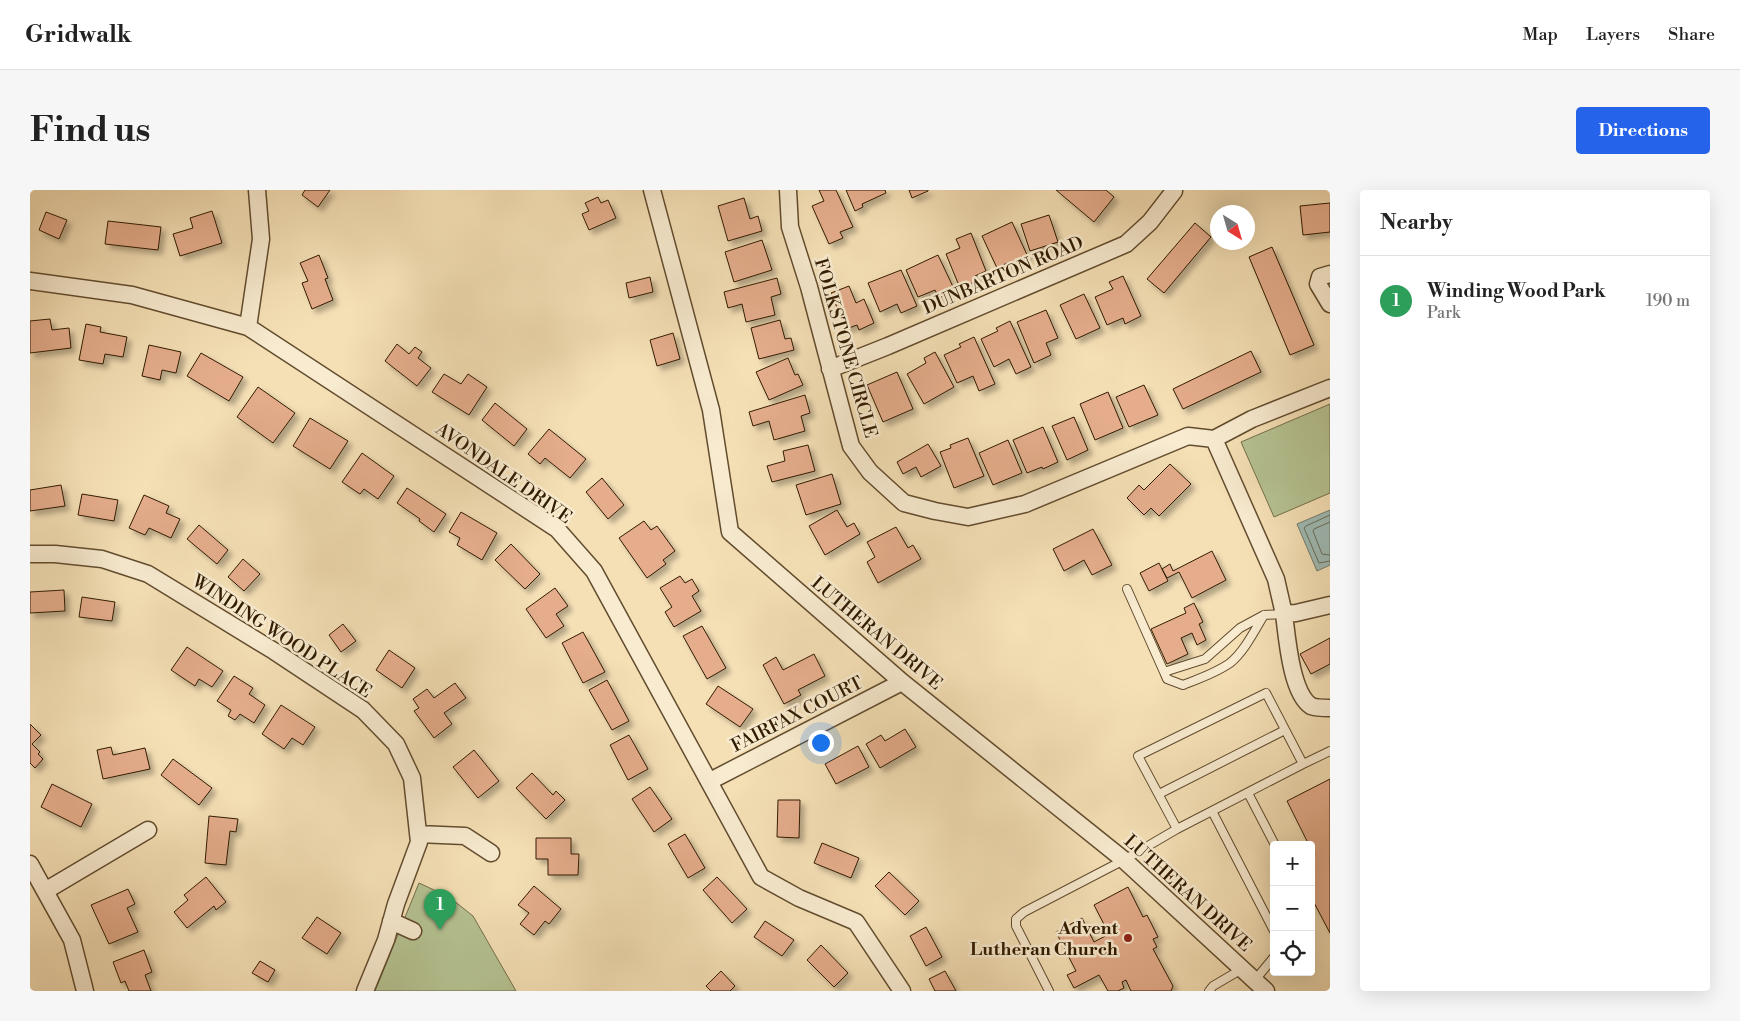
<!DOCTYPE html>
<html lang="en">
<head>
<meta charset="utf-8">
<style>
  :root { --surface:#fff; --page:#f6f6f6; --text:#222; --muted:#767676; --line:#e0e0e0; --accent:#2563eb }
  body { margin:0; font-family:"Libre Bodoni",serif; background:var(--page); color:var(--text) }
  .controls { position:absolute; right:15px; bottom:15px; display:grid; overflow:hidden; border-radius:5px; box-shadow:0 5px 20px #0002 }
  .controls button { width:45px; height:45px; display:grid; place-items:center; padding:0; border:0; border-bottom:1px solid var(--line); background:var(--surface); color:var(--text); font:25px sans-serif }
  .compass { position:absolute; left:1180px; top:15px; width:45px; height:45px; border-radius:50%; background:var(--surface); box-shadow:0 5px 20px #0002; rotate:143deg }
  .you { position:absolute; left:790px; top:552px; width:18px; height:18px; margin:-12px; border:4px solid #fff; border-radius:50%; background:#1a73e8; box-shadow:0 0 0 8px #1a73e833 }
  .badge { display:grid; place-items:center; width:32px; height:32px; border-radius:50%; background:var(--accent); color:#fff; font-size:16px; font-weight:700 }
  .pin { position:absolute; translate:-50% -41px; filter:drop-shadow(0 1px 2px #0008) }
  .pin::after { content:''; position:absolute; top:26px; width:18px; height:15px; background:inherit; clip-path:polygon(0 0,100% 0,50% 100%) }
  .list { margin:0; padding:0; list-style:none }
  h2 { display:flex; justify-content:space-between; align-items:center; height:65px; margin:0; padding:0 20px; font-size:21px }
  h2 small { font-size:16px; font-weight:400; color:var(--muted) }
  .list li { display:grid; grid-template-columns:32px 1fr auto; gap:15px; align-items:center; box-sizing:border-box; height:90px; padding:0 20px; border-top:1px solid var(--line) }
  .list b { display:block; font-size:19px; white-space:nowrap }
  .list p { margin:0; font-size:16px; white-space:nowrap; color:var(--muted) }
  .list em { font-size:16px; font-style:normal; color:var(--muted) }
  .icon { flex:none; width:28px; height:28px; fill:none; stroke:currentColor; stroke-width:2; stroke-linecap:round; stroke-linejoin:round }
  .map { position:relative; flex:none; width:1300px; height:801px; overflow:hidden; border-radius:5px }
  header { display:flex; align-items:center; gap:30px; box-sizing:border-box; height:70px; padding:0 25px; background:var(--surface); border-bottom:1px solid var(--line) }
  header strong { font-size:24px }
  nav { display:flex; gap:28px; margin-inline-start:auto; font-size:18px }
  .intro { display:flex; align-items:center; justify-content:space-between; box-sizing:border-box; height:120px; padding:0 30px }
  h1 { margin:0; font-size:35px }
  .button { padding:12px 22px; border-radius:5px; background:var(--accent); color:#fff; font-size:18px; font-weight:700 }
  main { display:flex; gap:30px; padding:0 30px }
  aside { flex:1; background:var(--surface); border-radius:5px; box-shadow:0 5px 20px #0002 }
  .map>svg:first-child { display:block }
  .green { fill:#b6c393; stroke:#746f4a }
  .water { fill:#9ebbb5; stroke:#727b6d }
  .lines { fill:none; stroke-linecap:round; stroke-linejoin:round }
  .shore { stroke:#686b5a; stroke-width:1 }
  .building { fill:#e5ad8c; stroke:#311b00; filter:url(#shadow) }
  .service-casing { stroke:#624c2e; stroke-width:10 }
  .minor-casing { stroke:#624c2e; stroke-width:19 }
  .service { stroke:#f8ebd0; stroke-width:8 }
  .minor { stroke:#f8ebd0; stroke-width:16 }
  .poi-dot { fill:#8f2418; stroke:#f8ebd0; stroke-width:2 }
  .labels { text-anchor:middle; stroke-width:5; stroke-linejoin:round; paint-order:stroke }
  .street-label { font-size:18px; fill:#311b00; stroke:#f8ebd0 }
  .poi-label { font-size:18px; font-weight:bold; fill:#311b00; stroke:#f8ebd0; text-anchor:end }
</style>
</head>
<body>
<header>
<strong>Gridwalk</strong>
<nav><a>Map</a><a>Layers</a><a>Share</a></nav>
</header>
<div class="intro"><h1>Find us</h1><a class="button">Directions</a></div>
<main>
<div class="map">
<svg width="1300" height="801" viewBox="0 0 1300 801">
  <defs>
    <filter id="shadow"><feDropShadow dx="4.5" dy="4.5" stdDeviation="2.5" flood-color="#0004"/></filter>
  </defs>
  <rect width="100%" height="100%" fill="#f5e0b6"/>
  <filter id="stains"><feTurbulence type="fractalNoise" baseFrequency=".004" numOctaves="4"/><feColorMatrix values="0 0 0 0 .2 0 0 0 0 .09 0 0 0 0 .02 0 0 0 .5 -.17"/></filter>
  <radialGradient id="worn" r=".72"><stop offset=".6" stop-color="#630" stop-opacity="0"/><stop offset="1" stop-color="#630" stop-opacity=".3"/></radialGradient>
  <path class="green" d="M1300 214V303L1244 327 1211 252Z
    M389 693 419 707 443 726 486 801H345Z"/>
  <path class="water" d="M1300 320V375L1287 381 1267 334Z"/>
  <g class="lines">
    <path class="shore" d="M1300 325 1276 336 1274 338 1289 373 1300 371
      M1300 332 1284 339 1283 341 1292 364 1300 365"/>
  </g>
  <path class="building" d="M275 0H300L288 17 272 5Z
    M789 0H806L823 37 810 42 813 48 799 54 782 16 794 11Z
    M816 0H855L856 3 832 14 833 17 825 21Z
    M879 0H898V1L882 8Z
    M1026 0H1076L1084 7 1064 32Z
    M568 7 571 13 578 10 586 28 559 40 552 24 559 21 555 13Z
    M714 8 720 29 728 26 732 41 698 51 688 16Z
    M1300 13V42L1273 45 1270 16Z
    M182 21 192 53 150 66 143 44 163 38 160 28Z
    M16 22 37 30 29 49 9 40Z
    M1019 25 1028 52 1000 61 991 34Z
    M78 31 131 37 128 60 75 54Z
    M982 32 998 67 983 75 981 71 967 78 952 46Z
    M1165 33 1181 47 1134 103 1117 89Z
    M941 43 956 81 945 86 947 91 930 98 916 64 930 58 926 49Z
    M732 50 742 80 704 92 695 62Z
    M1242 57 1284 155 1260 165 1219 67Z
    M289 65 298 88 295 89 303 110 282 119 272 93 278 91 270 73Z
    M908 65 925 101 909 108 905 100 888 107 876 80Z
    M871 80 887 116 871 123 867 114 850 122 838 93Z
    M1093 86 1111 126 1095 134 1093 128 1077 135 1065 107 1083 99 1079 92Z
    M620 87 623 102 599 108 596 93Z
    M747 88 751 104 741 107 745 125 716 132 712 114 698 118 694 102Z
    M819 96 826 113 834 109 844 133 829 140 827 135 816 139 801 103Z
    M1054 104 1070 138 1046 149 1030 115Z
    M1016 120 1028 148 1016 153 1021 165 1004 173 987 132Z
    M20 129 22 140 39 138 41 158 0 163V131Z
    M750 130 755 149 761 148 764 160 729 169 721 138Z
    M980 131 1001 177 986 184 979 169 964 177 951 149 968 141 966 138Z
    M56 134 71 137 70 142 97 147 93 167 75 164 73 174 49 170Z
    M643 143 650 169 627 176 620 150Z
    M944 147 965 194 949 201 943 186 927 193 914 165 931 157 929 154Z
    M367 154 379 164 385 157 392 162 388 168 401 178 387 196 355 171Z
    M119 155 151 162 146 183 132 180 130 190 112 186Z
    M1221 161 1231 182 1153 219 1143 199Z
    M905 162 924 197 894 214 877 184 896 173 894 168Z
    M171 163 213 187 199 211 157 186Z
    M758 168 765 185 768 184 773 195 739 210 726 182Z
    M867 182 883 219 853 232 837 195Z
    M414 184 431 194 438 184 457 197 439 225 402 202Z
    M1114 195 1128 225 1099 237 1086 207Z
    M228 197 265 223 243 253 207 227Z
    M1078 202 1093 238 1065 250 1050 214Z
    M775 205 780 223 771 226 775 241 744 250 739 231 723 236 719 222Z
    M465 213 497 239 484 256 452 230Z
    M1044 227 1058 260 1037 270 1022 236Z
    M280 228 318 251 300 279 263 256Z
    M1013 237 1028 272 1013 279 1012 277 997 283 983 250Z
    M519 239 556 269 540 288 515 268 510 274 498 264Z
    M938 248 954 286 924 298 910 262 921 258 920 255Z
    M978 250 992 283 963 295 949 263Z
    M898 254 911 276 891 287 886 277 873 284 867 272Z
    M778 255 785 281 742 292 737 276 755 271 753 261Z
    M332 263 364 286 348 309 334 299 330 304 312 292Z
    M1140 274 1161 294 1129 326 1121 318 1114 325 1097 308 1109 295 1114 300Z
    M802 284 811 314 776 325 766 295Z
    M572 288 594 315 578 329 556 302Z
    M31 295 35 316 0 321V300Z
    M377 298 416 324 404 342 389 331 390 329 367 313Z
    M52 304 88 310 84 331 48 325Z
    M114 305 139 316 136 323 150 329 141 348 119 338 115 345 99 338Z
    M807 320 817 337 824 333 830 344 795 365 779 336Z
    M431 322 467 343 452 370 427 355 430 348 419 342Z
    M614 331 621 340 627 336 645 361 633 370 636 374 617 388 589 348Z
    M169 335 198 360 187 374 157 349Z
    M866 337 878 358 883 355 891 369 848 393 837 372 845 367 837 352Z
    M1063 339 1082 375 1062 385 1054 370 1034 381 1023 359Z
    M481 354 510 384 495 399 465 370Z
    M1182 361 1196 390 1162 408 1149 382 1137 388 1132 379 1140 374 1143 381Z
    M213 369 230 384 214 401 198 387Z
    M1129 373 1138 391 1119 401 1110 383Z
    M650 386 655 393 662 389 669 401 662 406 671 421 644 437 635 422 642 417 630 398Z
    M525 398 538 416 526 424 534 436 516 448 496 419Z
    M34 400 35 421 0 423V402Z
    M52 407 85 412 82 431 49 427Z
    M1164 413 1173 432 1169 434 1176 450 1167 455 1162 443 1151 448 1158 464 1137 474 1121 439 1156 423 1154 418Z
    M313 434 326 451 311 462 299 445Z
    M672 436 696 478 677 489 653 446Z
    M553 442 575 482 553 493 532 453Z
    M1300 448V474L1281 484 1270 464Z
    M157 457 193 481 182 497 169 489 165 496 141 480Z
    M359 460 385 478 372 498 346 480Z
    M784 464 795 486 768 500 771 505 754 514 733 475 746 467 753 480Z
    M204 486 223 498 219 504 235 515 224 533 210 524 205 530 198 526 201 520 187 511Z
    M577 490 599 531 582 540 559 500Z
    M425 493 436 508 414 523 422 534 404 548 384 521 389 518 383 509 397 499 404 508Z
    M688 496 723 519 710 537 676 514Z
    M251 515 285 537 273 555 262 548 254 559 232 544Z
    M0 534 11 545 2 554 10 562 8 564 13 569 5 578 0 573Z
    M875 539 886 557 850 578 836 554 851 545 855 551Z
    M599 545 618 579 598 590 580 555Z
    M828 556 839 577 806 594 795 574Z
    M81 557 83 565 115 558 120 579 73 589 67 560Z
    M444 560 469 591 448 608 423 577Z
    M143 569 182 598 169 615 131 585Z
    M502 583 523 605 526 601 535 610 516 629 486 598Z
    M1300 589V743L1281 707V667L1285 665 1281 655H1279L1257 611Z
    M22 594 62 614 51 637 11 617Z
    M620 597 642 629 624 642 602 609Z
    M748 610H770L769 648 747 647Z
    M179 626 208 629 206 642 200 641 196 675 175 673Z
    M655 644 675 678 658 688 638 654Z
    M506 648H541V664H549L548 685H518V669H506Z
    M792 653 829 668 821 688 784 673Z
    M859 682 889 711 875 725 845 696Z
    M176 687 196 712 186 720 184 716 157 738 144 722 158 710 154 705Z
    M687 687 717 719 702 733 673 700Z
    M504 696 531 719 519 734 515 731 504 745 490 734 499 723 488 715Z
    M1098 697 1113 727 1117 725 1128 747 1123 749 1127 757 1123 759 1143 796 1141 801H1101L1096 790 1092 792 1094 798 1088 801H1078L1069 785 1044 798 1037 785 1046 781 1026 742 1052 728 1064 752 1079 744 1064 715Z
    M98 699 105 714 97 718 108 742 79 754 61 715Z
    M287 727 311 743 297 764 272 748Z
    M735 731 764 750 752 766 724 747Z
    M896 737 912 767 896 776 880 746Z
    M791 755 818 783 804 797 777 770Z
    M114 760 122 782 115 785 121 801H99L95 791 91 793 83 772Z
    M230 771 245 780 238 792 222 783Z
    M691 781 705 796 700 801H681L676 796Z
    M915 781 926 801H905L899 789Z"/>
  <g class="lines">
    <g class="service-casing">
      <path id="service" d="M1097 399 1134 482 1175 469 1210 438 1234 425 1254 424
        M1134 482 1137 489 1153 495C1168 489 1186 483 1200 473 1214 462 1225 440 1234 425
        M1236 503 1273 574 1147 639 1108 566Z
        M1273 574 1300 561
        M1218 603 1245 655
        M1129 604 1255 540
        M1182 621 1244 741
        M1225 790 1244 767
        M1019 801 986 736V729L994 722 1094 670 1147 639
        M1179 801 1183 796 1212 779"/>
    </g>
    <g class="minor-casing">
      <path id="minor" d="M622 0 681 220 700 342 872 492 1094 670 1236 801
        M758 0 760 37 779 97 821 256 840 282 874 313 905 321 938 327 995 314 1158 246 1184 249 1222 229 1300 198
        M1300 84 1290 87 1288 94 1300 114
        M0 91 102 105 218 137 527 339 564 381 731 687 769 708 826 732 872 801
        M218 137 231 49 227 0
        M800 179 858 156 1096 54 1120 32 1144 1
        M1184 249 1246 389 1254 424 1266 423 1300 415
        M0 364H25L72 369 118 384 244 461 333 520 366 554 382 588 389 652 366 714 356 750 335 801
        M1254 424C1257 447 1261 503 1281 516 1286 518 1295 518 1300 518
        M680 591 872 492
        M388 644 435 646 461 663
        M0 674 42 750 55 801
        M15 701 118 640
        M361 731 383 741"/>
    </g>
    <use href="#service" class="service"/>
    <use href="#minor" class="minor"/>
  </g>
  <circle class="poi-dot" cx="1098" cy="748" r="5"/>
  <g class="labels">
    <g class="street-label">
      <text transform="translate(973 85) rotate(-23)" y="6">DUNBARTON ROAD</text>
      <text transform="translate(816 158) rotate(74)" y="6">FOLKSTONE CIRCLE</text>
      <text transform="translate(474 283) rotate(35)" y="6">AVONDALE DRIVE</text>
      <text transform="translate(847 443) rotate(40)" y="6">LUTHERAN DRIVE</text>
      <text transform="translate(252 446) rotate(33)" y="6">WINDING WOOD PLACE</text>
      <text transform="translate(767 524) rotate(-27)" y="6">FAIRFAX COURT</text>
      <text transform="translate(1158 703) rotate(42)" y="6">LUTHERAN DRIVE</text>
    </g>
    <g class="poi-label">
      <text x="1088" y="744">Advent<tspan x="1088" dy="21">Lutheran Church</tspan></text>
    </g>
  </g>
  <rect width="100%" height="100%" filter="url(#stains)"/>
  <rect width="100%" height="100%" fill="url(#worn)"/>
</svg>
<div class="controls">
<button>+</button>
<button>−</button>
<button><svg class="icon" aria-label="locate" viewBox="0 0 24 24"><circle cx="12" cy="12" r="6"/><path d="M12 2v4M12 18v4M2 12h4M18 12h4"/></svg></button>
</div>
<svg class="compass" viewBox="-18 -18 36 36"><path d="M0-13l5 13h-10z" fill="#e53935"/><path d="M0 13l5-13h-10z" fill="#767676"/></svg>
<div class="you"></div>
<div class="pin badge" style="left:410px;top:740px;background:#2e9e5b">1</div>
</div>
<aside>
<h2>Nearby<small></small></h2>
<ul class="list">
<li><span class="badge" style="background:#2e9e5b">1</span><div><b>Winding Wood Park</b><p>Park</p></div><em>190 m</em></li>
</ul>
</aside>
</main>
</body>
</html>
